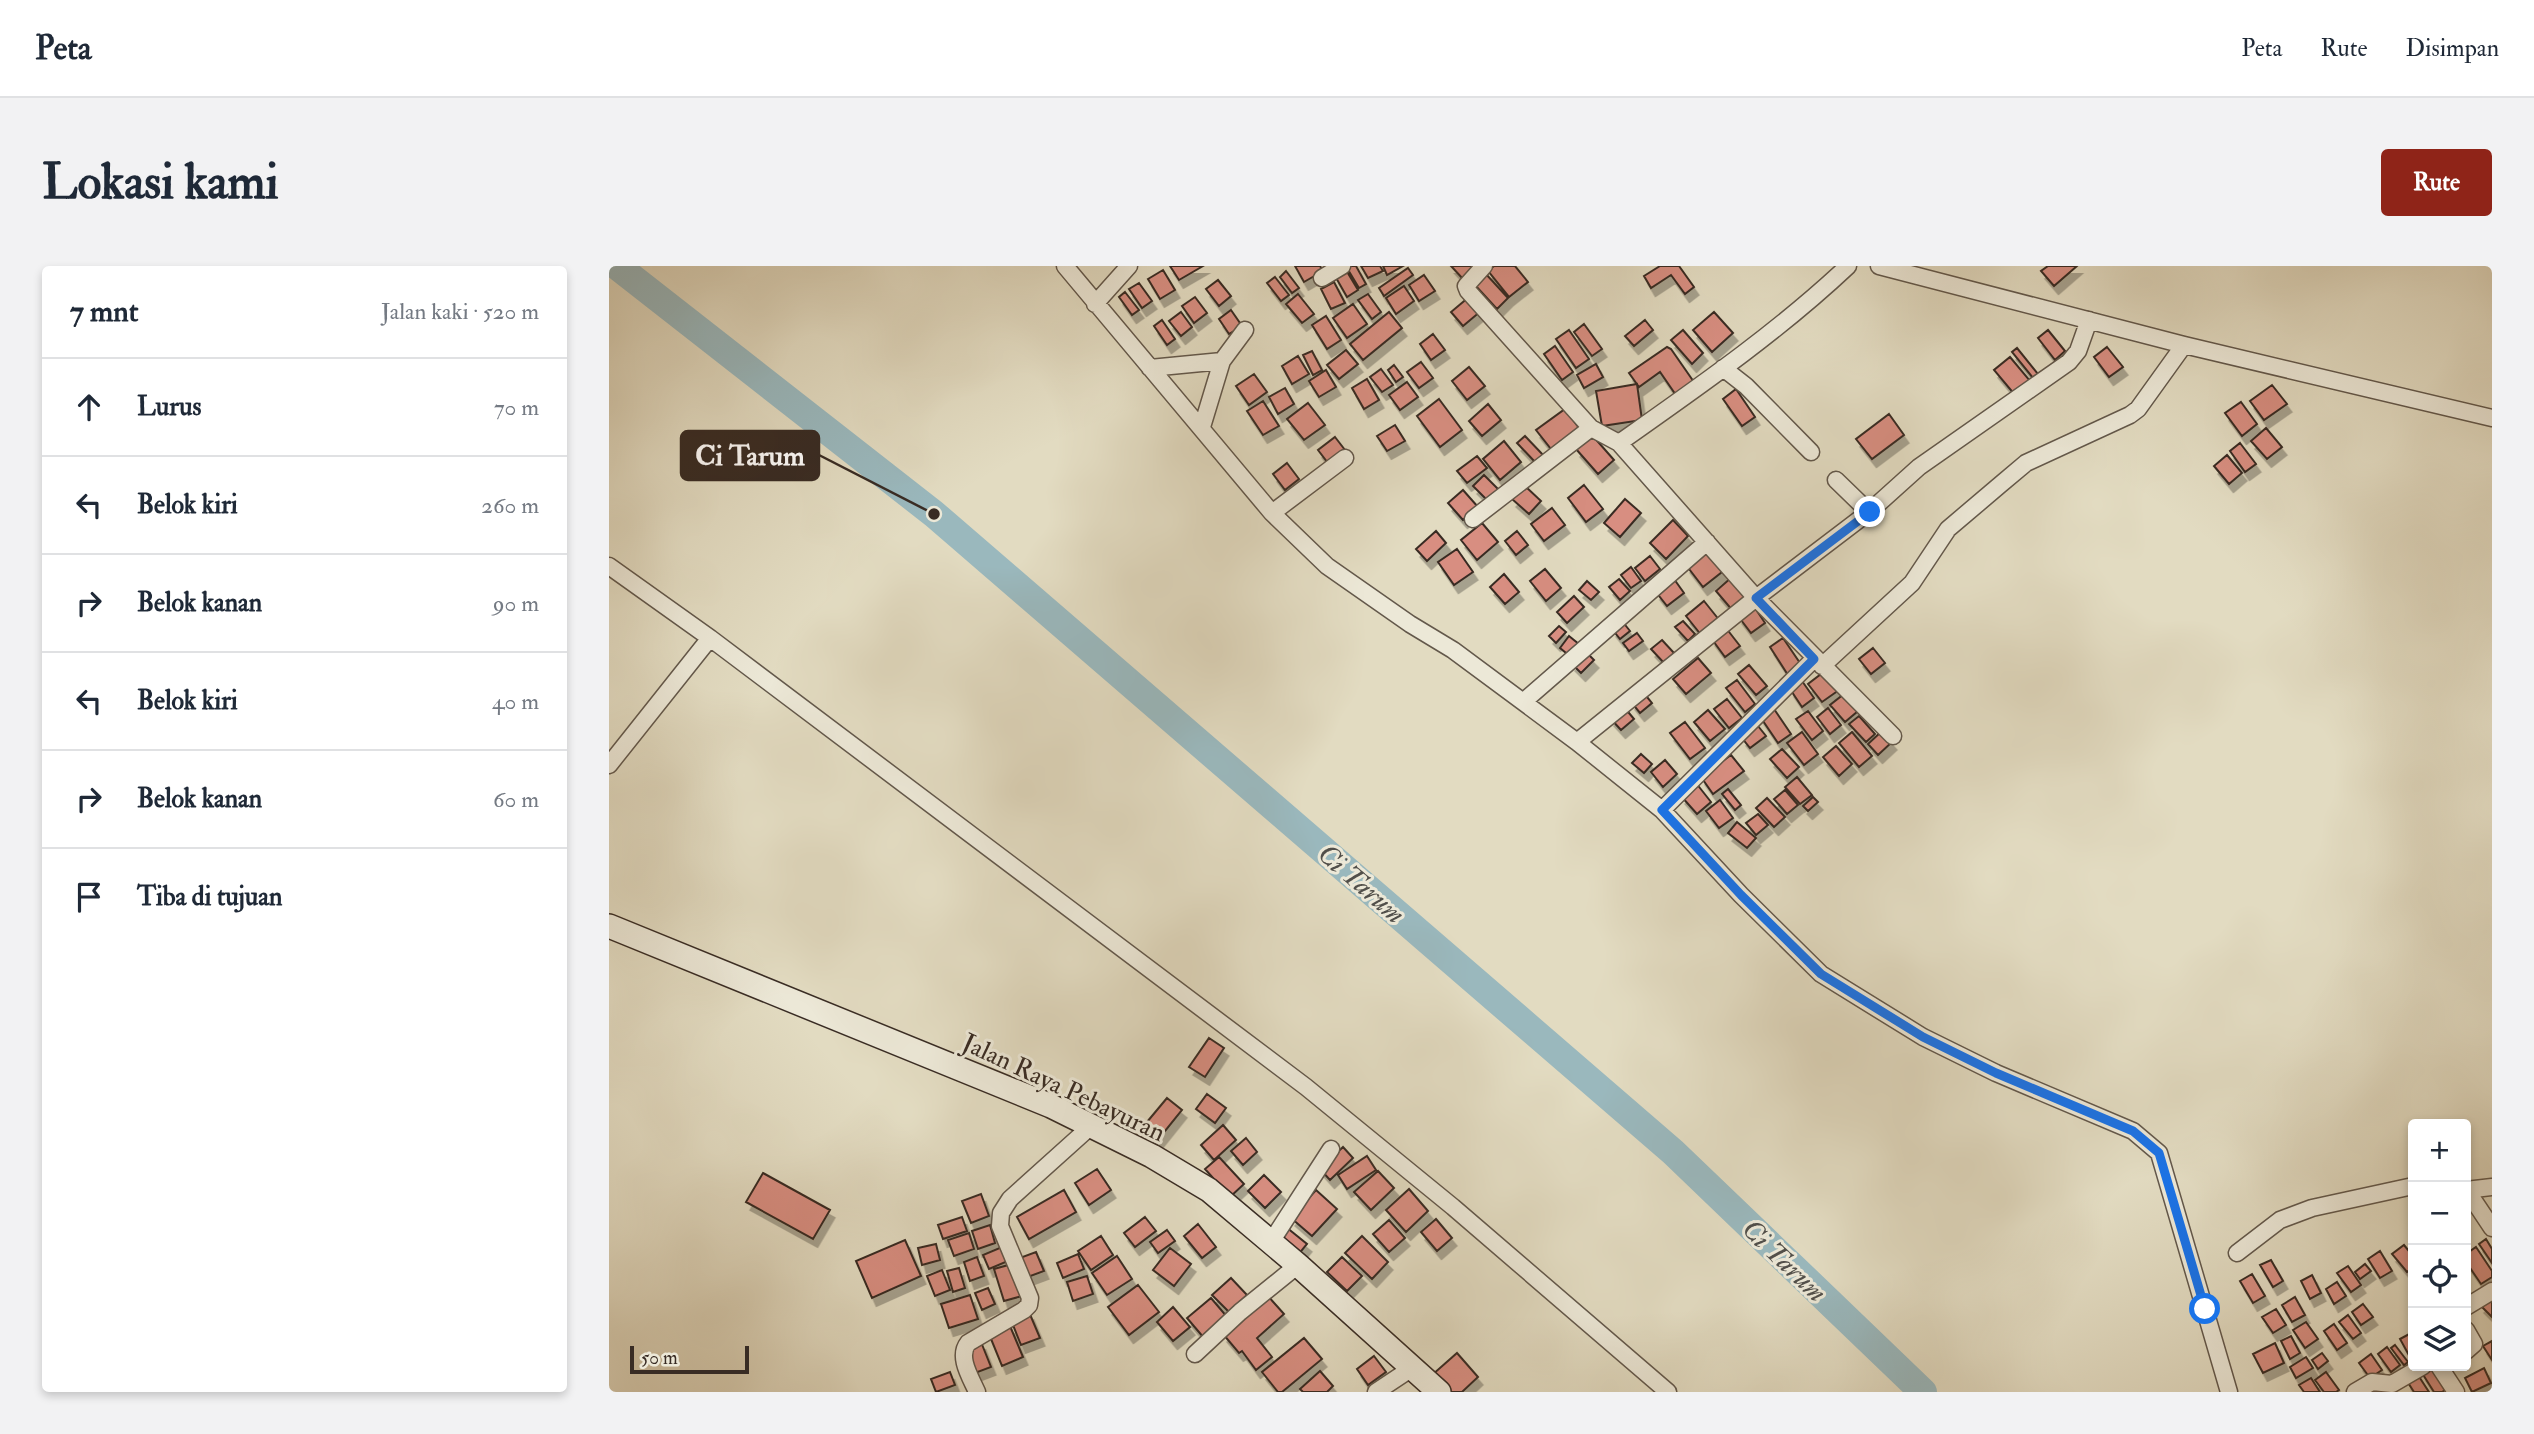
<!DOCTYPE html>
<html lang="id">
<head>
<meta charset="utf-8">
<style>
  :root { --surface:#fff; --page:#f2f2f3; --text:#1f2937; --muted:#747a83; --line:#e0e1e3; --accent:#8f2418 }
  body { margin:0; font-family:"IM FELL Double Pica",serif; background:var(--page); color:var(--text) }
  .controls { position:absolute; right:21px; bottom:21px; display:grid; overflow:hidden; border-radius:7px; box-shadow:0 4px 10px #0003 }
  .controls button { width:63px; height:63px; display:grid; place-items:center; padding:0; border:0; border-bottom:2px solid var(--line); background:var(--surface); color:var(--text); font:35px sans-serif }
  .scale { position:absolute; left:21px; bottom:18px; width:119px; box-sizing:border-box; padding-left:7px; border:4px solid #392c24; border-top:0; font-size:19px; line-height:24px; white-space:nowrap; color:#392c24; -webkit-text-stroke:5px #ece8d7; paint-order:stroke }
  .stop { position:absolute; width:21px; height:21px; margin:-16px; border:5px solid #1a73e8; border-radius:50%; background:#fff }
  .stop.end { background:#1a73e8; border-color:#fff; box-shadow:0 2px 7px #0008 }
  .list { margin:0; padding:0; list-style:none }
  h2 { display:flex; justify-content:space-between; align-items:center; height:91px; margin:0; padding:0 28px; font-size:30px }
  h2 small { font-size:23px; font-weight:400; color:var(--muted) }
  .list li { display:grid; grid-template-columns:46px 1fr auto; gap:21px; align-items:center; box-sizing:border-box; height:98px; padding:0 28px; border-top:2px solid var(--line) }
  .list b { display:block; font-size:26px; white-space:nowrap }
  .list em { font-size:23px; font-style:normal; color:var(--muted) }
  .icon { flex:none; width:38px; height:38px; fill:none; stroke:currentColor; stroke-width:2; stroke-linecap:round; stroke-linejoin:round }
  .map { position:relative; flex:none; width:1883px; height:1126px; overflow:hidden; border-radius:7px }
  header { display:flex; align-items:center; gap:42px; box-sizing:border-box; height:98px; padding:0 35px; background:var(--surface); border-bottom:2px solid var(--line) }
  header strong { font-size:33px }
  nav { display:flex; gap:38px; margin-inline-start:auto; font-size:24px }
  .intro { display:flex; align-items:center; justify-content:space-between; box-sizing:border-box; height:168px; padding:0 42px }
  h1 { margin:0; font-size:49px }
  .button { padding:18px 32px; border-radius:7px; background:var(--accent); color:#fff; font-size:24px; font-weight:700 }
  main { display:flex; gap:42px; padding:0 42px }
  aside { flex:1; background:var(--surface); border-radius:7px; box-shadow:0 4px 10px #0003 }
  .map>svg:first-child { display:block }
  .lines { fill:none; stroke-linecap:round; stroke-linejoin:round }
  .river { stroke:#9ab8bd; stroke-width:28 }
  .building { fill:#d88e81; stroke:#392c24; stroke-width:2; filter:url(#shadow) }
  .minor-casing { stroke:#63584b; stroke-width:19 }
  .secondary-casing { stroke:#392c24; stroke-width:26 }
  .minor { stroke:#ece8d7; stroke-width:16 }
  .secondary { stroke:#ece8d7; stroke-width:23 }
  .route { stroke:#1a73e8; stroke-width:9 }
  .labels { text-anchor:middle; stroke-width:6; stroke-linejoin:round; paint-order:stroke }
  .street-label { font-size:26px; fill:#392c24; stroke:#ece8d7 }
  .water-label { font-size:28px; font-style:italic; fill:#514f4a; stroke:#ece8d7 }
  .leader { fill:none; stroke:#392c24; stroke-width:2.5 }
  .callout-dot { fill:#392c24; stroke:#ece8d7; stroke-width:2.5 }
  .callout { fill:#392c24; stroke:#392c24; stroke-width:2.5 }
  .callout-label { font-size:28px; text-anchor:middle; font-weight:bold; fill:#fff }
</style>
</head>
<body>
<header>
<strong>Peta</strong>
<nav><a>Peta</a><a>Rute</a><a>Disimpan</a></nav>
</header>
<div class="intro"><h1>Lokasi kami</h1><a class="button">Rute</a></div>
<main>
<aside>
<h2>7 mnt<small>Jalan kaki · 520 m</small></h2>
<ul class="list">
<li><svg class="icon" aria-label="ahead" viewBox="0 0 24 24"><path d="M12 20V5M6 11l6-6 6 6"/></svg><div><b>Lurus</b></div><em>70 m</em></li>
<li><svg class="icon" aria-label="left" viewBox="0 0 24 24"><path d="M17 20v-9H6M10 6l-5 5 5 5"/></svg><div><b>Belok kiri</b></div><em>260 m</em></li>
<li><svg class="icon" aria-label="right" viewBox="0 0 24 24"><path d="M7 20v-9h11M14 6l5 5-5 5"/></svg><div><b>Belok kanan</b></div><em>90 m</em></li>
<li><svg class="icon" aria-label="left" viewBox="0 0 24 24"><path d="M17 20v-9H6M10 6l-5 5 5 5"/></svg><div><b>Belok kiri</b></div><em>40 m</em></li>
<li><svg class="icon" aria-label="right" viewBox="0 0 24 24"><path d="M7 20v-9h11M14 6l5 5-5 5"/></svg><div><b>Belok kanan</b></div><em>60 m</em></li>
<li><svg class="icon" aria-label="arrive" viewBox="0 0 24 24"><path d="M6 21V4h12l-3 4 3 4H6"/></svg><div><b>Tiba di tujuan</b></div></li>
</ul>
</aside>
<div class="map">
<svg width="1883" height="1126" viewBox="0 0 1883 1126">
  <defs>
    <filter id="shadow"><feDropShadow dx="4.5" dy="8" stdDeviation="0" flood-color="#0004"/></filter>
  </defs>
  <rect width="100%" height="100%" fill="#e2dbc1"/>
  <filter id="stains"><feTurbulence type="fractalNoise" baseFrequency=".00286" numOctaves="4"/><feColorMatrix values="0 0 0 0 .2 0 0 0 0 .09 0 0 0 0 .02 0 0 0 .5 -.17"/></filter>
  <radialGradient id="worn" r=".72"><stop offset=".6" stop-color="#630" stop-opacity="0"/><stop offset="1" stop-color="#630" stop-opacity=".3"/></radialGradient>
  <g class="lines">
    <path class="river" d="M8 0 325 248 1064 886 1314 1126"/>
  </g>
  <path class="building" d="M561 0H594L570 14Z
    M686 0H711L714 5 695 16Z
    M741 0H747L757 18 750 22 738 2Z
    M752 0H771L774 5 759 12Z
    M774 0H794L778 9Z
    M842 0H869L854 13Z
    M885 0H906L919 16 900 31 879 5Z
    M1051 0H1070L1085 21 1076 28 1062 9 1042 22 1035 10Z
    M1439 0H1468L1445 20 1432 5Z
    M799 2 804 9 775 30 770 22Z
    M554 4 566 24 551 33 539 13Z
    M737 4 749 24 738 31 726 10Z
    M677 5 690 22 683 27 671 11Z
    M876 7 899 32 888 43 865 18Z
    M815 9 826 25 810 35 800 19Z
    M666 11 680 29 672 35 658 17Z
    M609 14 622 30 610 40 597 23Z
    M725 16 736 37 722 43 712 23Z
    M530 17 543 35 533 42 520 23Z
    M795 20 805 35 787 48 777 32Z
    M516 26 530 44 523 49 510 31Z
    M689 28 705 48 693 57 677 38Z
    M759 28 772 46 763 53 749 34Z
    M586 31 598 47 585 57 573 40Z
    M860 31 872 45 854 60 842 46Z
    M744 38 758 58 738 72 724 52Z
    M622 44 633 60 620 68 610 53Z
    M572 46 583 61 572 70 560 55Z
    M780 46 793 62 754 94 741 78Z
    M1105 46 1124 67 1103 86 1084 64Z
    M717 50 732 74 718 83 703 59Z
    M553 54 566 73 558 79 545 60Z
    M1036 54 1044 64 1025 80 1016 70Z
    M975 58 993 83 983 90 965 66Z
    M960 64 980 93 967 102 947 73Z
    M1074 64 1094 87 1083 98 1062 74Z
    M1439 64 1456 85 1446 94 1429 72Z
    M824 68 836 84 822 94 811 78Z
    M946 80 964 106 953 114 935 88Z
    M1058 81 1062 83 1087 119 1069 132 1051 106 1030 121 1020 107Z
    M1498 81 1514 101 1500 111 1485 91Z
    M1408 82 1429 108 1424 112 1403 86Z
    M737 84 749 98 730 113 718 99Z
    M703 85 713 104 704 109 694 89Z
    M689 90 700 108 683 118 673 100Z
    M1401 91 1422 116 1406 129 1385 104Z
    M812 96 824 112 810 122 798 106Z
    M987 98 994 111 975 122 968 109Z
    M785 99 794 111 787 116 779 104Z
    M860 101 876 120 858 134 843 115Z
    M772 103 784 119 773 126 761 111Z
    M717 104 727 121 710 131 700 115Z
    M645 108 658 126 640 139 627 120Z
    M758 113 770 134 755 143 743 122Z
    M798 116 809 131 791 144 780 129Z
    M1028 118 1033 154 993 160 987 125Z
    M1663 119 1678 138 1655 154 1641 135Z
    M676 122 685 138 669 148 660 131Z
    M1127 123 1146 151 1133 160 1114 133Z
    M830 133 853 164 831 181 808 150Z
    M654 135 670 160 654 169 638 145Z
    M1632 136 1648 158 1633 170 1616 147Z
    M699 137 716 159 695 174 678 153Z
    M879 138 892 154 873 170 860 155Z
    M956 143 970 162 942 183 927 164Z
    M1280 148 1295 169 1263 193 1247 173Z
    M786 159 796 175 778 185 768 170Z
    M1657 162 1673 181 1658 193 1642 175Z
    M983 169 1005 194 989 208 967 183Z
    M916 170 935 190 927 197 908 177Z
    M726 171 736 184 719 197 709 184Z
    M895 175 912 196 891 214 874 193Z
    M1631 177 1647 198 1636 206 1621 185Z
    M1618 189 1633 207 1620 218 1605 200Z
    M868 190 878 202 858 217 848 205Z
    M678 197 690 213 676 224 664 208Z
    M875 209 890 224 879 235 864 220Z
    M975 219 994 243 977 256 959 232Z
    M916 220 932 235 920 248 903 233Z
    M854 224 869 241 854 254 839 237Z
    M1016 233 1032 247 1011 271 995 257Z
    M943 242 956 259 935 275 922 258Z
    M1064 254 1079 270 1057 293 1041 277Z
    M873 257 889 276 868 294 852 274Z
    M827 265 837 277 818 295 807 283Z
    M908 265 919 279 907 289 896 275Z
    M848 283 864 306 845 319 829 296Z
    M1097 284 1113 306 1094 321 1077 299Z
    M1041 290 1051 303 1036 315 1026 302Z
    M1022 301 1032 315 1022 322 1012 309Z
    M936 303 952 322 937 335 921 315Z
    M895 308 910 326 896 338 881 321Z
    M1123 311 1140 331 1124 345 1107 325Z
    M1010 313 1021 325 1011 334 1000 321Z
    M1065 313 1075 327 1058 340 1047 326Z
    M978 315 990 326 982 334 970 324Z
    M965 330 975 341 958 357 948 346Z
    M1095 335 1111 355 1093 370 1077 350Z
    M1144 339 1156 357 1142 367 1129 350Z
    M1013 355 1021 365 1011 373 1003 363Z
    M1074 355 1086 368 1079 375 1066 361Z
    M950 360 957 366 947 377 940 370Z
    M1117 362 1131 380 1116 391 1102 372Z
    M1028 367 1034 375 1020 385 1014 377Z
    M960 370 971 379 962 391 951 382Z
    M1174 372 1193 400 1179 409 1161 381Z
    M1053 374 1065 387 1055 397 1042 383Z
    M1264 382 1276 397 1262 408 1250 393Z
    M975 384 985 394 972 407 962 397Z
    M1089 392 1102 407 1077 428 1064 413Z
    M1140 399 1158 420 1147 429 1129 408Z
    M1216 405 1230 424 1213 436 1199 418Z
    M1128 414 1146 438 1136 446 1117 422Z
    M1193 415 1205 432 1193 441 1181 423Z
    M1034 426 1043 437 1031 447 1022 436Z
    M1235 428 1249 445 1236 456 1221 439Z
    M1118 433 1133 452 1120 462 1105 443Z
    M1163 440 1182 468 1169 477 1150 449Z
    M1015 441 1025 453 1012 464 1001 452Z
    M1219 442 1232 459 1221 468 1208 451Z
    M1099 444 1116 463 1101 475 1085 456Z
    M1199 445 1214 465 1203 474 1187 453Z
    M1250 450 1266 468 1257 476 1240 458Z
    M1076 456 1096 482 1081 493 1061 467Z
    M1149 460 1157 470 1141 482 1133 472Z
    M1273 465 1283 476 1269 489 1259 478Z
    M1193 466 1209 488 1195 499 1178 477Z
    M1243 466 1263 490 1250 501 1230 477Z
    M1227 480 1243 498 1230 510 1214 491Z
    M1173 483 1190 501 1178 512 1161 493Z
    M1032 488 1043 498 1035 507 1023 497Z
    M1122 489 1135 505 1104 528 1092 511Z
    M1056 494 1068 508 1054 521 1042 506Z
    M1188 511 1203 529 1191 538 1176 521Z
    M1087 517 1102 536 1088 548 1072 530Z
    M1119 523 1132 539 1126 544 1113 528Z
    M1176 524 1189 539 1178 548 1165 533Z
    M1204 531 1209 536 1199 545 1194 540Z
    M1158 532 1176 551 1165 561 1147 542Z
    M1111 534 1124 552 1110 562 1097 545Z
    M1149 548 1159 559 1147 569 1137 557Z
    M1128 556 1147 572 1138 582 1119 567Z
    M600 772 615 782 596 811 580 801Z
    M598 828 617 842 606 857 587 843Z
    M558 832 573 844 548 875 533 862Z
    M614 859 627 874 605 894 592 879Z
    M637 872 648 886 634 899 622 885Z
    M734 881 744 892 721 914 711 903Z
    M758 890 767 904 738 923 729 909Z
    M610 891 635 918 621 931 596 903Z
    M488 903 502 924 480 939 466 917Z
    M769 905 785 922 762 944 745 926Z
    M154 907 221 944 204 973 137 936Z
    M655 909 672 926 656 942 639 925Z
    M800 923 819 945 797 966 777 944Z
    M455 924 467 946 420 973 408 951Z
    M707 924 728 943 703 970 682 952Z
    M372 928 380 950 362 957 353 935Z
    M353 951 358 965 334 973 329 959Z
    M536 951 547 965 526 981 515 967Z
    M827 953 843 972 828 985 812 966Z
    M780 954 796 972 780 986 764 968Z
    M589 958 607 981 593 992 575 970Z
    M381 959 386 977 369 983 363 965Z
    M677 961 698 978 689 989 667 973Z
    M558 964 566 975 549 987 541 976Z
    M360 967 365 983 345 990 339 974Z
    M492 970 504 989 482 1004 469 985Z
    M753 970 779 996 763 1013 736 987Z
    M1877 973 1883 983V997L1870 978Z
    M296 974 312 1010 263 1032 247 995Z
    M327 978 331 994 313 999 309 982Z
    M1795 979 1804 990V1001L1798 1006 1783 988Z
    M393 981 399 995 380 1003 374 989Z
    M1867 981 1883 1005V1011L1872 1018 1857 996V988Z
    M561 982 582 998 565 1020 544 1004Z
    M1771 985 1783 1005 1771 1012 1759 993Z
    M427 986 435 1005 416 1012 408 993Z
    M469 988 475 1003 454 1012 448 997Z
    M508 990 523 1013 498 1029 483 1007Z
    M368 991 375 1010 361 1015 355 996Z
    M733 991 753 1010 738 1025 718 1006Z
    M1662 994 1674 1015 1664 1021 1651 999Z
    M403 998 413 1030 395 1035 385 1003Z
    M1756 998 1762 1005 1751 1013 1746 1006Z
    M1739 1000 1752 1019 1742 1026 1728 1007Z
    M350 1002 356 1022 344 1026 338 1005Z
    M333 1004 341 1024 326 1030 318 1010Z
    M1643 1008 1656 1030 1644 1037 1631 1015Z
    M1703 1009 1712 1027 1701 1033 1692 1015Z
    M478 1010 484 1028 464 1035 458 1016Z
    M622 1012 638 1029 620 1046 603 1029Z
    M1728 1016 1737 1030 1725 1038 1717 1023Z
    M529 1019 550 1046 520 1069 499 1041Z
    M379 1022 386 1038 373 1044 366 1027Z
    M1883 1028V1051L1871 1039Z
    M361 1029 369 1053 340 1062 332 1038Z
    M658 1029 675 1048 648 1072 663 1091 647 1104 633 1085 630 1087 614 1068Z
    M1686 1031 1696 1049 1683 1056 1673 1039Z
    M602 1032 619 1052 595 1072 578 1052Z
    M1754 1038 1764 1051 1752 1059 1743 1046Z
    M564 1041 581 1061 564 1075 548 1056Z
    M1667 1043 1677 1059 1664 1067 1653 1051Z
    M420 1046 431 1072 412 1079 402 1054Z
    M1739 1049 1752 1067 1744 1073 1730 1056Z
    M1697 1056 1709 1073 1696 1082 1684 1064Z
    M1725 1058 1738 1077 1728 1084 1715 1065Z
    M401 1060 414 1091 393 1100 380 1068Z
    M1804 1066V1089L1801 1091 1791 1073Z
    M1682 1070 1691 1087 1681 1093 1672 1075Z
    M695 1072 713 1093 673 1126H669L653 1106Z
    M1883 1075V1094L1874 1080Z
    M372 1076 382 1101 366 1107 357 1081Z
    M1666 1077 1675 1097 1654 1107 1644 1088Z
    M1786 1079 1799 1096 1795 1099 1782 1082Z
    M1778 1081 1791 1099 1782 1106 1769 1088Z
    M848 1087 869 1111 853 1126H838L823 1109Z
    M1713 1087 1719 1095 1709 1103 1703 1094Z
    M1762 1088 1773 1104 1761 1112 1750 1097Z
    M765 1090 777 1106 759 1119 748 1103Z
    M1697 1091 1704 1102 1687 1112 1681 1101Z
    M1824 1100 1839 1122 1833 1126H1825L1813 1107Z
    M1875 1102 1882 1117 1863 1126 1856 1112Z
    M711 1105 724 1120 718 1126H694L691 1123Z
    M341 1106 346 1119 327 1126 322 1113Z
    M1717 1106 1730 1124 1727 1126H1715L1706 1114Z
    M1809 1109 1820 1126H1805L1798 1115Z
    M1702 1112 1711 1126H1695L1690 1119Z"/>
  <g class="lines">
    <g class="minor-casing">
      <path id="minor" d="M456 0 663 247 718 300 801 358 844 384 968 476 1053 544 1132 629 1212 708 1314 771 1387 807 1524 865 1550 887 1620 1126
        M875 0 857 20 859 25 982 162 1010 177 1147 332 1284 470
        M1270 0 1575 79 1883 152
        M713 12 733 0
        M486 38 520 0
        M541 102 613 95
        M1114 102 1137 120 1202 186
        M593 161 613 95 636 64
        M1010 177C1088 122 1169 66 1239 0
        M1227 214 1260 246
        M663 247 736 192
        M864 253 982 162
        M0 300 101 372 697 821 844 941 1059 1126
        M1213 400 1303 317 1339 263 1392 218 1417 197 1521 149 1529 143 1575 79
        M914 436 1098 276
        M968 476 1147 332 1260 246 1310 201 1460 96 1469 85 1480 54
        M0 499 101 372
        M1053 544 1205 393
        M1857 923 1883 962
        M1857 924 1883 921
        M662 976 722 883
        M1628 987 1671 954 1703 942 1804 920
        M1857 1041 1883 1025
        M1857 1064 1865 1078 1857 1085
        M586 1088 631 1046 689 999
        M1830 1100 1847 1126
        M368 1126C362 1112 348 1091 359 1077L415 1044 420 1039 421 1032 391 960 392 947 401 933 481 861
        M767 1126 803 1102
        M1746 1126 1763 1116 1783 1118 1814 1100"/>
    </g>
    <g class="secondary-casing">
      <path id="secondary" d="M0 660 442 840 543 890 600 924 689 999 830 1126"/>
    </g>
    <use href="#minor" class="minor"/>
    <use href="#secondary" class="secondary"/>
  </g>
  <g class="lines">
    <path class="route" d="M1261 246 1147 332 1205 393 1053 544 1132 629 1212 708 1314 771 1387 807 1524 865 1550 887 1596 1043"/>
  </g>
  <g class="labels">
    <g class="street-label">
      <text transform="translate(455 821) rotate(25)" y="9">Jalan Raya Pebayuran</text>
    </g>
    <g class="water-label">
      <text transform="translate(753 617) rotate(41)" y="10">Ci Tarum</text>
      <text transform="translate(1176 994) rotate(44)" y="10">Ci Tarum</text>
    </g>
  </g>
  <path class="leader" d="M325 248L210 189"/>
  <circle class="callout-dot" cx="325" cy="248" r="7"/>
  <rect class="callout" x="72" y="165" width="138" height="49" rx="7"/>
  <g class="callout-label">
    <text x="141" y="199">Ci Tarum</text>
  </g>
  <rect width="100%" height="100%" filter="url(#stains)"/>
  <rect width="100%" height="100%" fill="url(#worn)"/>
</svg>
<div class="controls">
<button>+</button>
<button>−</button>
<button><svg class="icon" aria-label="locate" viewBox="0 0 24 24"><circle cx="12" cy="12" r="6"/><path d="M12 2v4M12 18v4M2 12h4M18 12h4"/></svg></button>
<button><svg class="icon" aria-label="layers" viewBox="0 0 24 24"><path d="M12 4l9 5-9 5-9-5zM3 14l9 5 9-5"/></svg></button>
</div>
<div class="scale">50 m</div>
<div class="stop" style="left:1596px;top:1043px"></div>
<div class="stop end" style="left:1261px;top:246px"></div>
</div>
</main>
</body>
</html>
